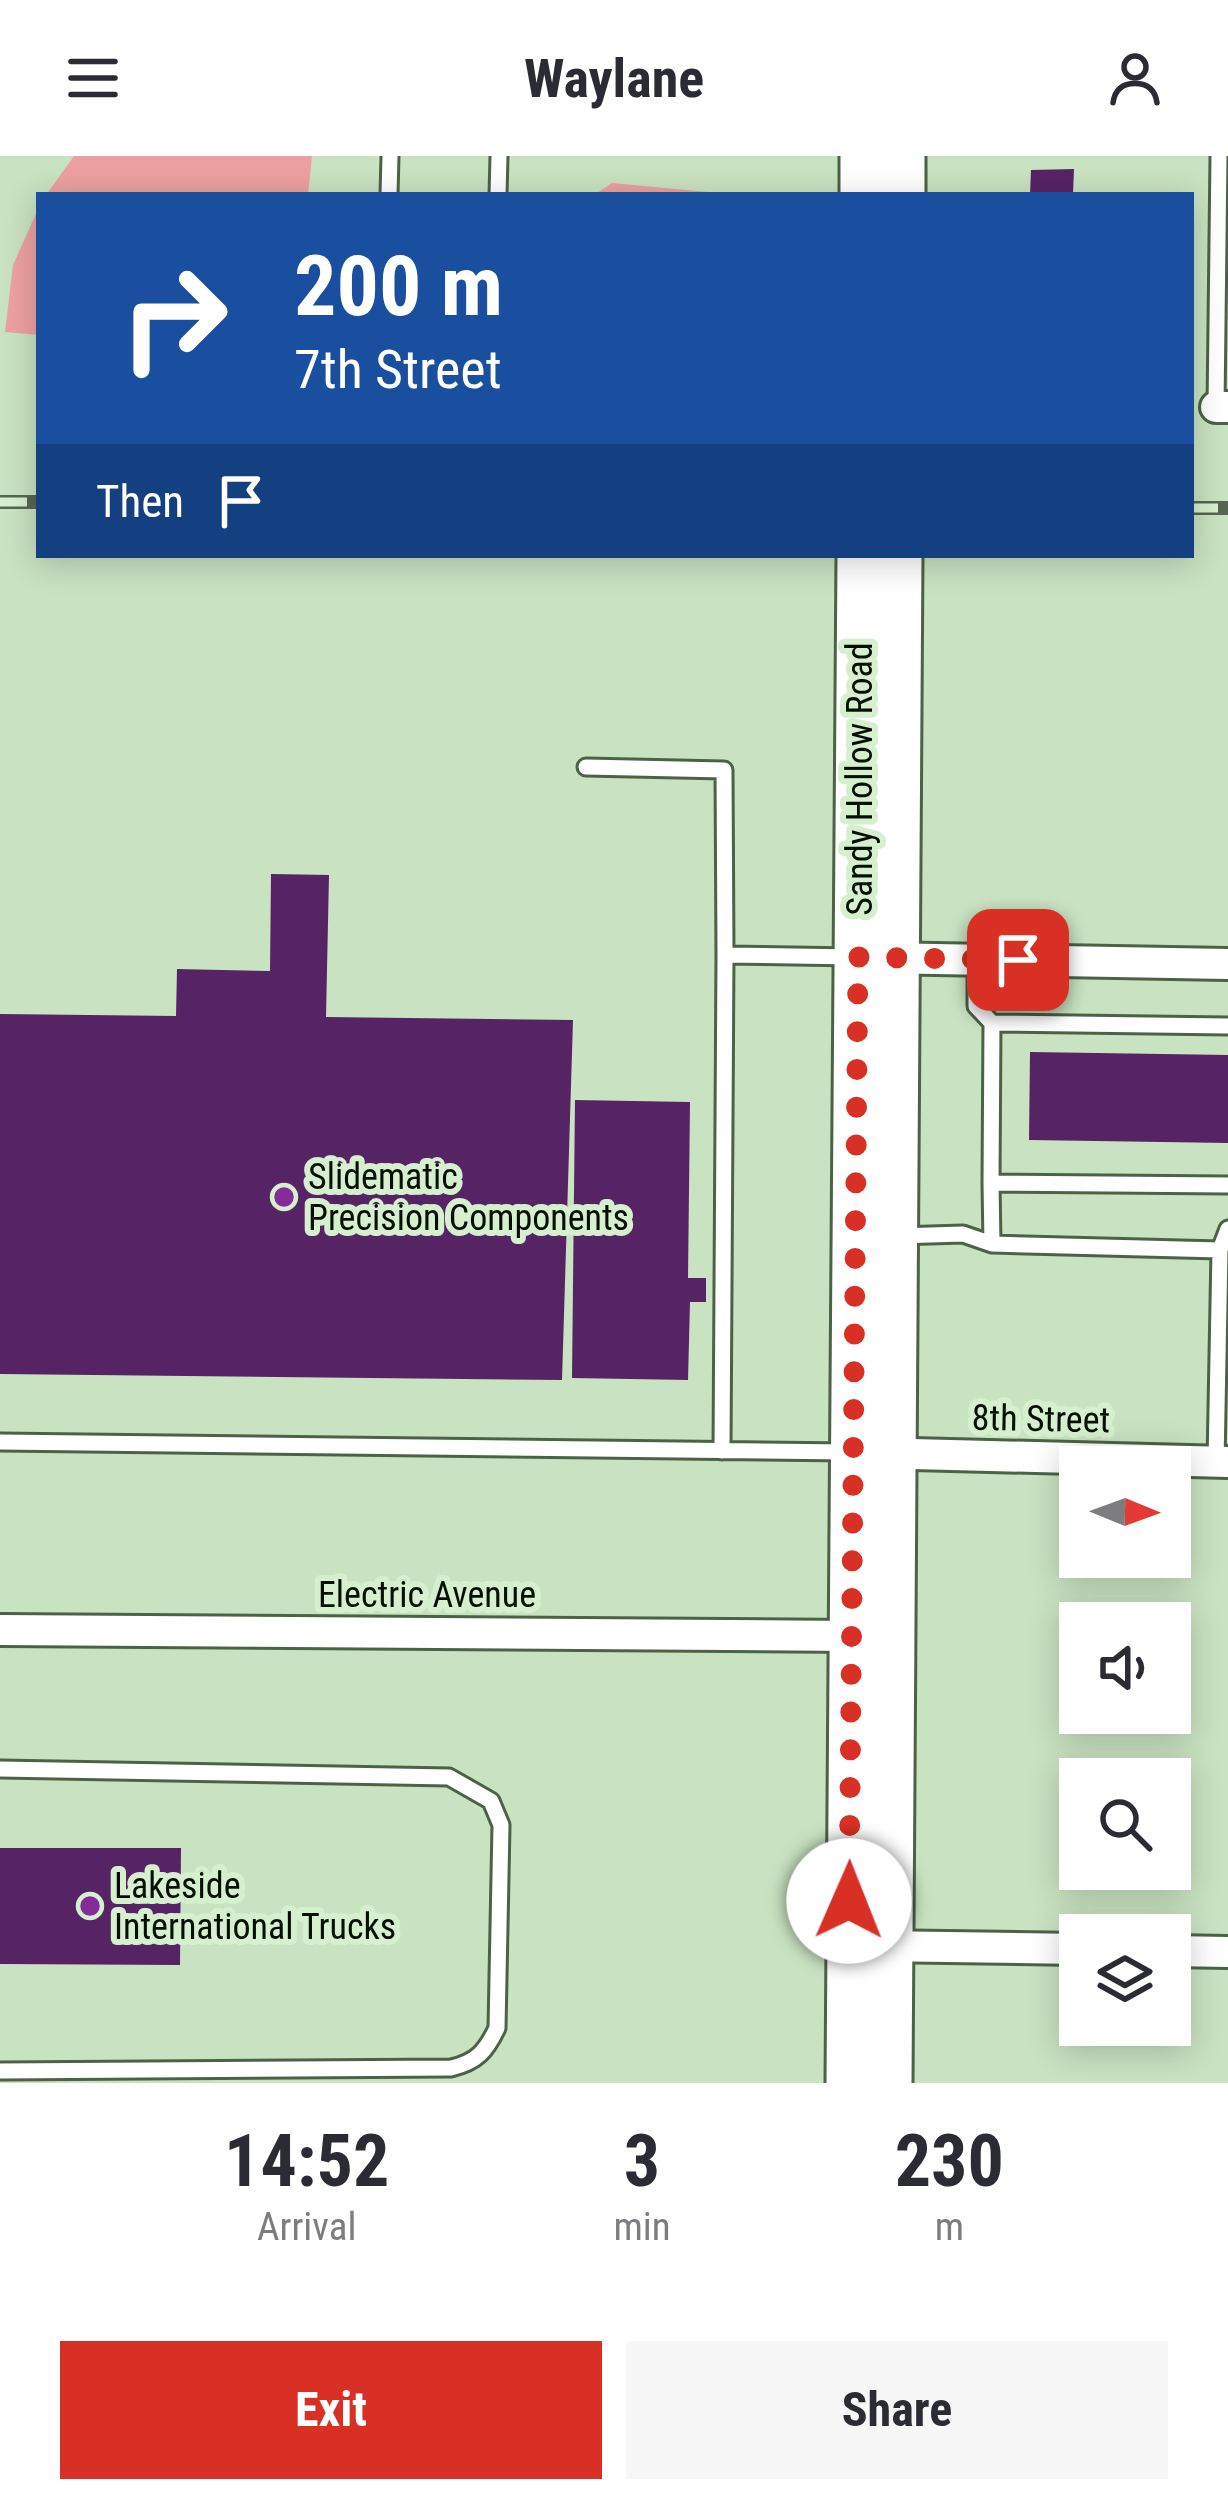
<!DOCTYPE html>
<html lang="en">
<head>
<meta charset="utf-8">
<style>
	body { margin:0; font-family:"Roboto Condensed",sans-serif; background:#f7f7f7; color:#2b2b33; height:100vh; display:flex; flex-direction:column; font-size:45px; white-space:nowrap }
	* { box-sizing:border-box; margin:0 }
	p { font-size:39px; color:#7c7c81 }
	.icon { flex:none; width:66px; height:66px; fill:none; stroke:currentColor; stroke-width:2; stroke-linecap:round; stroke-linejoin:round }
	.map { position:relative; height:1927px; overflow:hidden }
	.sheet { display:flex; flex-direction:column; background:#fff; flex:1 }
	.sheet>* { flex:none }
	.top-card { position:absolute; left:36px; top:36px; width:1158px; height:366px; border-radius:0px; box-shadow:0 6px 30px #0003; background:#1a4fa0; color:#fff; overflow:hidden }
	.needle { width:78px; rotate:91deg }
	.tools { position:absolute; left:1059px; top:1290px; display:grid; gap:24px }
	.tools a { display:grid; place-items:center; width:132px; height:132px; border-radius:0px; background:#fff; box-shadow:0 6px 30px #0003; font-size:60px }
	.pin { position:absolute; display:grid; place-items:center; width:102px; height:102px; color:#fff; margin:-51px; border-radius:24px; box-shadow:0 6px 18px #0006 }
	.me { position:absolute; width:132px; margin:-66px; rotate:1deg; stroke-linejoin:round; filter:drop-shadow(0 0 9px #0008) }
	.turn { display:flex; align-items:center; gap:42px; height:252px; padding:0 60px; font-size:54px }
	.turn .icon { width:156px; height:156px; stroke-width:2.5 }
	.turn b { display:block; font-size:84px; line-height:102px }
	.then { display:flex; align-items:center; height:114px; padding:0 60px; background:#0003; gap:24px; font-size:45px }
	.eta { display:flex; justify-content:space-evenly; align-items:center; height:204px; text-align:center }
	.eta b { font-size:72px; font-weight:700; line-height:84px }
	.primary-button { display:flex; gap:24px; margin-top:auto; padding:24px 60px }
	.primary-button a { flex:1; height:138px; border-radius:0px; background:#d93025; color:#fff; font-size:48px; font-weight:700; line-height:138px; text-align:center }
	.primary-button a+a { background:#f7f7f7; color:#2b2b33 }
	header { display:flex; justify-content:space-between; align-items:center; height:156px; padding:0 60px; background:#fff; font-size:54px; font-weight:700 }
	.map>svg:first-child { display:block }
	.green { fill:#eca0a1 }
	.building { fill:#562464 }
	.lines { fill:none; stroke-linecap:round; stroke-linejoin:round }
	.lane-casing { stroke:#4c6246; stroke-width:21 }
	.street-casing { stroke:#4c6246; stroke-width:36 }
	.secondary-casing { stroke:#4c6246; stroke-width:51 }
	.lane { stroke:#fff; stroke-width:15 }
	.street { stroke:#fff; stroke-width:30 }
	.secondary { stroke:#fff; stroke-width:45 }
	.rail-casing { stroke:#576652; stroke-width:14 }
	.rail { stroke:#d6efce; stroke-width:9; stroke-dasharray:27; stroke-linecap:butt }
	.route { stroke:#d93025; stroke-width:21; stroke-dasharray:0 37.8 }
	.poi-dot { fill:#832c99; stroke:#d6efce; stroke-width:4.5 }
	.labels { text-anchor:middle; stroke-width:12; stroke-linejoin:round; paint-order:stroke }
	.street-label { font-size:36px; fill:#070f05; stroke:#d6efce }
	.poi-label { font-size:36px; fill:#070f05; stroke:#d6efce; text-anchor:start }
</style>
</head>
<body>
<header><svg class="icon" aria-label="menu" viewBox="0 0 24 24"><path d="M4 6h16M4 12h16M4 18h16"/></svg>Waylane<svg class="icon" aria-label="person" viewBox="0 0 24 24"><circle cx="12" cy="8" r="4"/><path d="M4 21q1-7 8-7t8 7"/></svg></header>
<div class="map">
<svg width="1228" height="1927" viewBox="0 0 1228 1927">
	<rect width="100%" height="100%" fill="#c9e2c1"/>
	<path class="green" d="M74 0H312L308 39H46Z
		M612 27 740 39H594Z
		M39 51V179L5 176 13 109Z"/>
	<path class="building" d="M1074 13 1073 39H1030L1031 14Z
		M271 718 329 719 326 861 573 864 562 1224 0 1218V858L176 860 177 813 270 815Z
		M1030 896 1228 899V987L1029 984Z
		M575 944 690 946 688 1122H706V1146H690L688 1224 572 1222Z
		M0 1692H181L180 1809 0 1808Z"/>
	<g class="lines">
		<defs>
			<path id="lane" d="M389 39 390 0
				M498 39 499 0
				M1216 251 1219 0
				M586 611 724 614 725 799
				M976 803V850L992 867
				M1228 870 992 867 991 1027 1228 1029
				M991 1027 992 1088
				M897 1080 963 1078 992 1088 1220 1094
				M0 1286 849 1296
				M722 1295 725 799 855 801
				M1216 1306 1220 1094 1228 1073
				M0 1613 449 1621 491 1645 501 1669 497 1872C486 1895 477 1906 451 1912L0 1915"/>
			<path id="street" d="M1216 251H1228
				M880 802 1228 808
				M874 1297 1228 1306
				M0 1474 853 1480
				M876 1790 1080 1793
				M1170 1795 1228 1796"/>
			<path id="secondary" d="M863 39V0
				M902 39V0
				M849 1927 860 399
				M889 1927 899 399"/>
		</defs>
		<use href="#lane" class="lane-casing"/>
		<use href="#street" class="street-casing"/>
		<use href="#secondary" class="secondary-casing"/>
		<use href="#lane" class="lane"/>
		<use href="#street" class="street"/>
		<use href="#secondary" class="secondary"/>
		<defs>
			<path id="rail" d="M0 346H39
				M1191 352H1228"/>
		</defs>
		<use href="#rail" class="rail-casing"/>
		<use href="#rail" class="rail"/>
	</g>
	<g class="lines">
		<path class="route" d="M849 1745 858 801 1018 804"/>
	</g>
	<g class="poi-dot">
		<circle cx="284" cy="1041" r="12"/>
		<circle cx="90" cy="1750" r="12"/>
	</g>
	<g class="labels">
		<g class="street-label">
			<text transform="translate(859 623) rotate(-90)" y="13">Sandy Hollow Road</text>
			<text transform="translate(1041 1262) rotate(1)" y="13">8th Street</text>
			<text x="427" y="1451">Electric Avenue</text>
		</g>
		<g class="poi-label">
			<text x="308" y="1033">Slidematic<tspan x="308" dy="41">Precision Components</tspan></text>
			<text x="114" y="1742">Lakeside<tspan x="114" dy="41">International Trucks</tspan></text>
		</g>
	</g>
</svg>
<div class="tools">
<a><svg class="needle" viewBox="-14 -14 28 28"><path d="M0-13l5 13h-10z" fill="#e53935"/><path d="M0 13l5-13h-10z" fill="#7c7c81"/></svg></a>
<a><svg class="icon" aria-label="sound" viewBox="0 0 24 24"><path d="M4 9h4l5-4v14l-5-4H4zM17 9q2 3 0 6"/></svg></a>
<a><svg class="icon" aria-label="search" viewBox="0 0 24 24"><circle cx="10" cy="10" r="6"/><path d="M15 15l6 6"/></svg></a>
<a><svg class="icon" aria-label="layers" viewBox="0 0 24 24"><path d="M12 4l9 5-9 5-9-5zM3 14l9 5 9-5"/></svg></a>
</div>
<div class="pin" style="left:1018px;top:804px;background:#d93025"><svg class="icon" aria-label="arrive" viewBox="0 0 24 24"><path d="M6 21V4h12l-3 4 3 4H6"/></svg></div>
<svg class="me" style="left:849px;top:1745px" viewBox="-20 -20 40 40"><circle r="19" fill="#fff"/><path d="M0-13L10 11 0 6-10 11z" fill="#d93025"/></svg>
<div class="top-card">
<div class="turn"><svg class="icon" aria-label="right" viewBox="0 0 24 24"><path d="M7 20v-9h11M14 6l5 5-5 5"/></svg><div><b>200 m</b>7th Street</div></div>
<div class="then">Then<svg class="icon" aria-label="arrive" viewBox="0 0 24 24"><path d="M6 21V4h12l-3 4 3 4H6"/></svg></div>
</div>
</div>
<section class="sheet">
<div class="eta">
<div><b>14:52</b><p>Arrival</p></div>
<div><b>3</b><p>min</p></div>
<div><b>230</b><p>m</p></div>
</div>
<div class="primary-button"><a>Exit</a><a>Share</a></div>
</section>
</body>
</html>
